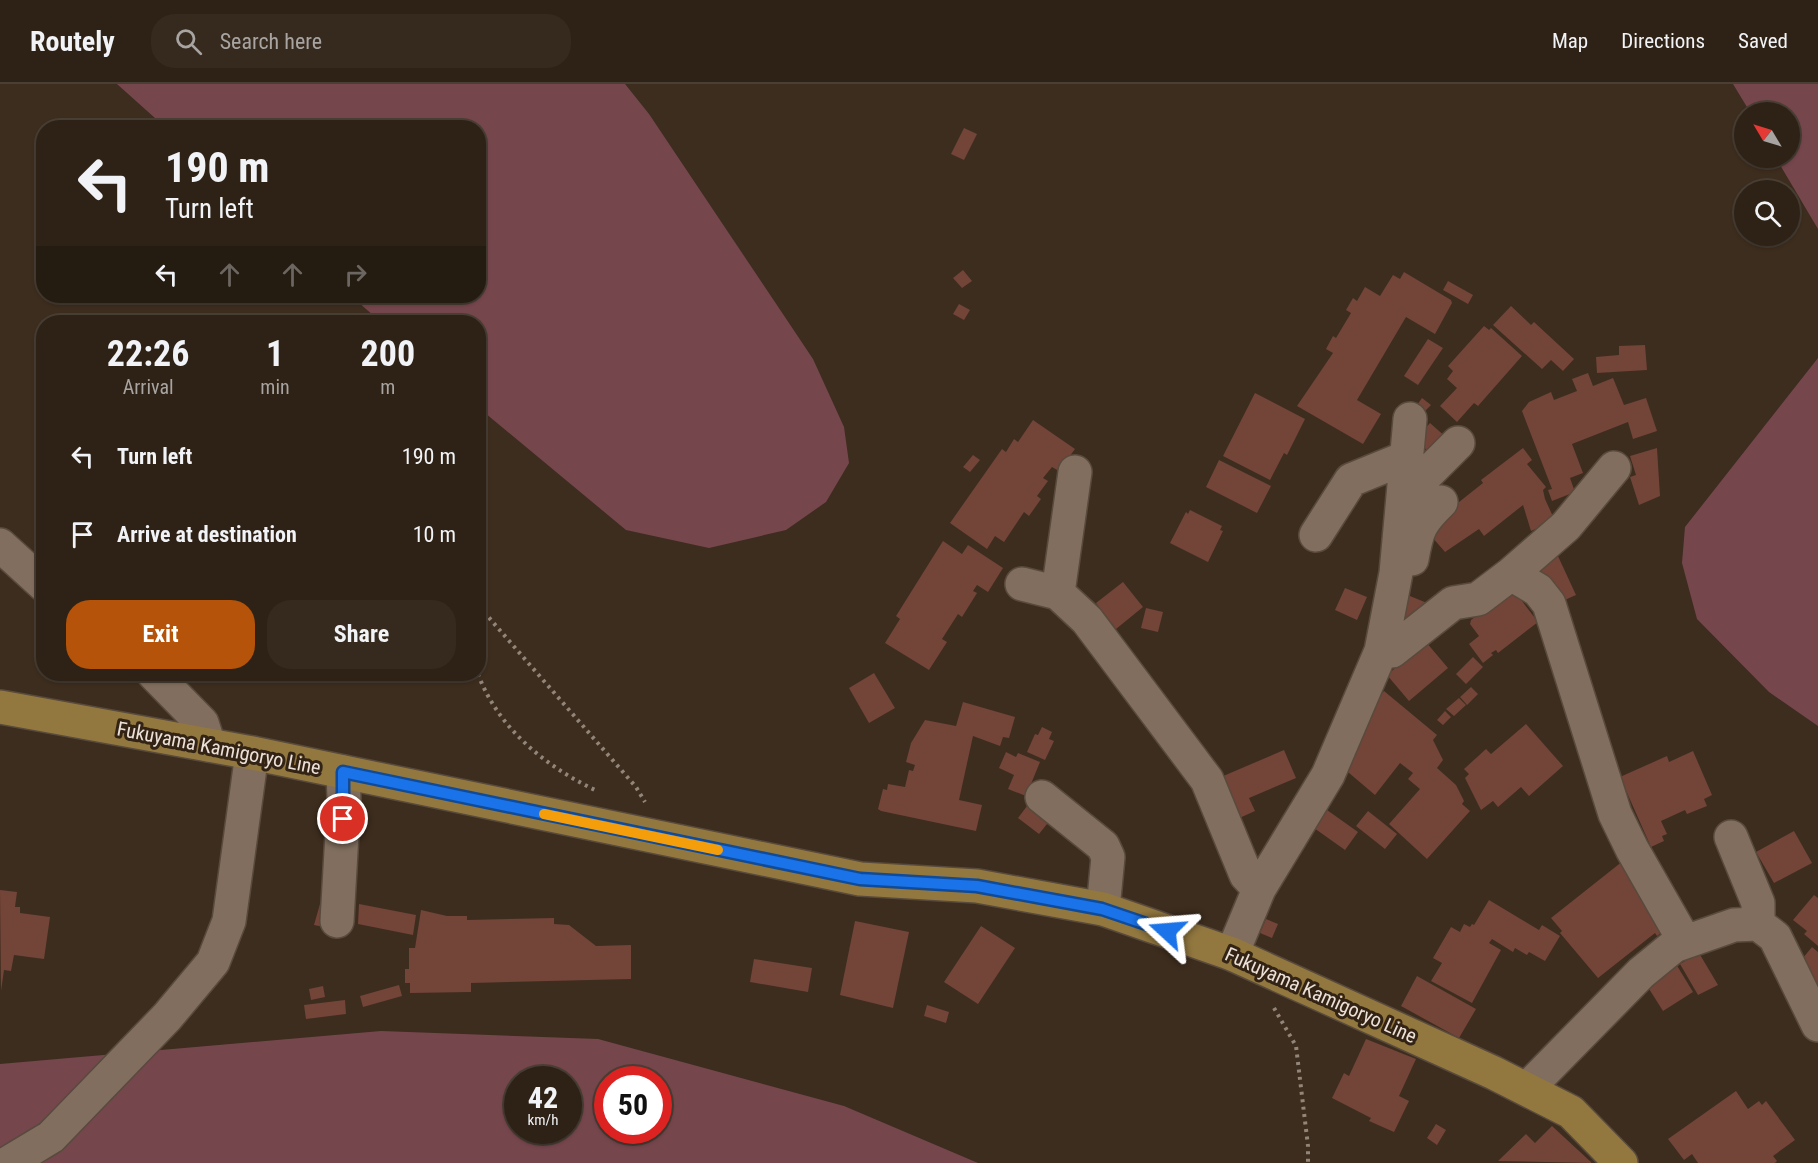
<!DOCTYPE html>
<html lang="en">
<head>
<meta charset="utf-8">
<style>
	body { margin:0; font-family:"Roboto Condensed",sans-serif; background:#362a1f; color:#f1f3f6; height:100vh; display:flex; flex-direction:column; font-size:22px; white-space:nowrap }
	* { box-sizing:border-box; margin:0 }
	p { font-size:20px; color:#a7a4a1 }
	.icon { flex:none; width:33px; height:33px; fill:none; stroke:currentColor; stroke-width:2; stroke-linecap:round; stroke-linejoin:round }
	.map { position:relative; flex:1; overflow:hidden }
	.drawer { position:absolute; left:36px; top:231px; width:450px; height:366px; display:flex; flex-direction:column; background:#2e2216; border-radius:24px; box-shadow:0 2px 4px #0004,0 0 0 2px #493f35 }
	.drawer>* { flex:none }
	.hud { position:absolute; left:36px; top:36px; width:450px; height:183px; border-radius:24px; box-shadow:0 2px 4px #0004,0 0 0 2px #493f35; background:#2e2216; color:#f1f3f6; overflow:hidden }
	.needle { width:39px; rotate:308deg }
	.controls { position:absolute; left:1734px; top:18px; display:grid; gap:12px }
	.controls a { display:grid; place-items:center; width:66px; height:66px; border-radius:50%; background:#2e2216; box-shadow:0 2px 4px #0004,0 0 0 2px #493f35; font-size:30px }
	.speed { position:absolute; left:504px; top:982px; display:flex; gap:12px; font-size:30px; font-weight:700; text-align:center }
	.speed>* { display:grid; place-content:center; width:78px; height:78px; border-radius:50%; background:#2e2216; box-shadow:0 2px 4px #0004,0 0 0 2px #493f35; line-height:1 }
	.speed small { font-size:15px; font-weight:400 }
	.speed .limit { border:9px solid #d22; background:#fff; color:#111 }
	.pin { position:absolute; display:grid; place-items:center; width:51px; height:51px; color:#fff; margin:-26px; border:3px solid #fff; border-radius:50%; box-shadow:0 2px 6px #0007 }
	.me { position:absolute; width:66px; margin:-33px; rotate:289deg; stroke-linejoin:round; filter:drop-shadow(0 0 4px #0008) }
	.turn { display:flex; align-items:center; gap:21px; height:126px; padding:0 30px; font-size:27px }
	.turn .icon { width:78px; height:78px; stroke-width:2.5 }
	.turn b { display:block; font-size:42px; line-height:51px }
	.lanes { display:flex; align-items:center; height:57px; padding:0 30px; background:#0003; justify-content:center; gap:30px; direction:ltr }
	.lanes .off { opacity:.35 }
	.eta { display:flex; justify-content:space-evenly; align-items:center; height:102px; text-align:center }
	.eta b { font-size:36px; font-weight:700; line-height:42px }
	.cta { display:flex; gap:12px; margin-top:auto; padding:12px 30px }
	.cta a { flex:1; height:69px; border-radius:24px; background:#b45309; color:#fff; font-size:24px; font-weight:700; line-height:69px; text-align:center }
	.cta a+a { background:#362a1f; color:#f1f3f6 }
	ul { padding:0; list-style:none }
	li { display:flex; align-items:center; gap:18px; height:78px; padding:0 30px }
	li div { flex:1 }
	li b { display:block; font-size:22px }
	li em { font-style:normal }
	header { display:flex; align-items:center; gap:36px; box-sizing:border-box; height:84px; padding:0 30px; background:#2e2216; border-bottom:2px solid #493f35 }
	header strong { font-size:28px }
	nav { display:flex; gap:33px; margin-inline-start:auto; font-size:21px }
	.search { width:420px; height:54px; background:#362a1f; display:flex; align-items:center; gap:15px; box-sizing:border-box; padding:0 21px; border-radius:24px; color:#a7a4a1; font-size:22px }
	.map>svg:first-child { display:block }
	.forest { fill:#76464d; fill-rule:evenodd }
	.building { fill:#734438 }
	.lines { fill:none; stroke-linecap:round; stroke-linejoin:round }
	.minor-casing { stroke:#584a3d; stroke-width:36 }
	.major-casing { stroke:#584a3d; stroke-width:36 }
	.path { stroke:#928579; stroke-width:4; stroke-dasharray:3 4.5; stroke-linecap:butt }
	.minor { stroke:#816e5e; stroke-width:33 }
	.major { stroke:#92783f; stroke-width:33 }
	.route-casing { stroke:#114b97; stroke-width:15 }
	.route { stroke:#1a73e8; stroke-width:10 }
	.slow { stroke:#f59e0b; stroke-width:10 }
	.labels { text-anchor:middle; stroke-width:6; stroke-linejoin:round; paint-order:stroke }
	.street-label { font-size:20px; fill:#ece1d8; stroke:#332315 }
</style>
</head>
<body>
<header>
<strong>Routely</strong>
<div class="search"><svg class="icon" aria-label="search" viewBox="0 0 24 24"><circle cx="10" cy="10" r="6"/><path d="M15 15l6 6"/></svg>Search here</div>
<nav><a>Map</a><a>Directions</a><a>Saved</a></nav>
</header>
<div class="map">
<svg width="1818" height="1079" viewBox="0 0 1818 1079">
	<rect width="100%" height="100%" fill="#3d2d1e"/>
	<path class="forest" d="M117 0H625L649 30 813 275 844 343 849 379 826 418 786 446 709 464 626 446 479 324 478 238H381L351 212H478V44L165 43Z
		M1733 0H1818V145L1776 74H1790V28H1750Z
		M1818 274V642L1769 608 1697 535 1682 479 1685 443Z
		M381 947 598 955 844 1022 978 1079H0V980ZM518 996H568V1047H518ZM608 996H658V1047H608Z"/>
	<path class="building" d="M964 44 977 50 964 76 951 70Z
		M963 186 972 197 962 204 953 194Z
		M1404 188 1451 216 1452 219 1435 250 1406 233 1357 316 1381 330 1363 360 1297 322 1333 269 1326 265 1333 252 1336 254 1351 229 1346 226 1353 214 1357 217 1365 203 1380 212 1393 191 1400 195Z
		M1448 197 1473 211 1468 220 1443 206Z
		M959 220 970 226 964 236 953 230Z
		M1511 222 1531 241 1534 238 1574 275 1563 287 1551 276 1542 285 1493 241Z
		M1484 242 1489 246 1491 244 1522 272 1478 322 1474 319 1457 338 1440 322 1457 304 1447 295 1453 287 1448 282Z
		M1428 255 1443 264 1418 301 1404 292Z
		M1645 261 1647 286 1597 289 1596 273 1619 271V262Z
		M1588 289 1593 302 1613 294 1624 321 1646 314 1657 347 1633 355 1628 338 1572 360 1583 389 1570 394 1575 408 1552 417 1548 406 1552 405 1522 327 1529 318 1551 308 1554 316 1577 307 1572 295Z
		M1255 309 1305 335 1287 371 1284 369 1270 396 1223 372Z
		M1422 314 1431 321 1425 327 1417 321Z
		M1033 336 1075 365 1059 387 1052 383 1043 394 1048 397 1037 412 1041 415 1029 432 1024 428 1004 458 995 452 987 465 950 439 1002 365 1006 368 1014 355 1018 358Z
		M1430 339 1448 355 1434 372 1415 356Z
		M1523 364 1532 376 1527 380 1546 403 1543 406 1545 415 1555 437 1531 447 1523 421 1484 452 1479 445 1445 468 1425 445 1483 399 1481 396Z
		M1657 364 1660 412 1639 421 1630 393 1636 391 1630 372Z
		M973 371 980 376 970 388 963 383Z
		M1219 376 1271 402 1257 429 1206 403Z
		M1190 426 1222 442 1220 446 1223 447 1208 478 1170 459 1186 428 1188 430Z
		M943 457 962 470 968 461 1003 484 988 508 977 501 973 507 977 509 962 533 958 530 942 555 947 558 929 586 885 559 900 535 896 532Z
		M1557 470 1576 511 1558 519 1549 507 1536 479Z
		M1123 498 1143 523 1116 545 1096 519Z
		M1345 504 1367 513 1357 536 1335 526Z
		M1512 504 1538 538 1498 569 1496 566 1491 569 1493 571 1483 579 1469 560 1479 552 1470 540 1471 536Z
		M1405 510 1432 521 1401 547Z
		M1146 524 1163 528 1158 548 1141 544Z
		M1426 558 1448 584 1409 617 1387 591Z
		M1473 573 1483 583 1466 600 1456 590Z
		M874 589 895 624 869 639 849 604Z
		M1471 603 1478 610 1467 621 1460 613Z
		M1384 607 1437 651 1433 656 1443 676 1437 684 1456 701 1464 717 1462 720 1470 727 1427 775 1389 740 1420 705 1408 695 1413 689 1400 679 1375 711 1342 683 1365 631Z
		M1459 614 1466 621 1454 632 1446 625Z
		M963 618 1015 633 1009 654 1003 653 1000 662 973 652 959 716 982 721 976 747 881 727 878 725 883 705 887 706 888 700 905 703 909 686 913 687 915 681 906 678 911 659 925 636 956 642Z
		M1445 627 1451 633 1443 641 1437 636Z
		M1526 640 1563 682 1529 712 1521 703 1498 723 1493 717 1481 726 1465 694 1469 690 1464 685 1486 665 1491 670Z
		M1042 643 1052 648 1049 655 1054 657 1045 676 1027 668 1035 650 1038 651Z
		M1284 666 1296 694 1249 714 1255 727 1235 736 1221 693Z
		M1693 667 1712 711 1704 715 1707 722 1687 730 1685 726 1661 737 1667 750 1662 752 1664 757 1651 763 1620 693 1667 672 1669 678Z
		M1006 668 1016 673 1018 669 1040 678 1026 712 1008 705 1014 691 999 684Z
		M1030 718 1051 735 1039 750 1018 734Z
		M1327 726 1358 748 1345 766 1314 744Z
		M1368 727 1397 750 1385 765 1356 742Z
		M1794 747 1812 779 1774 799 1756 768Z
		M1628 773 1669 842 1657 852 1655 849 1598 894 1560 849 1562 847 1551 834Z
		M0 806 17 808 15 823H20V829L50 833 44 875 14 871 11 887 4 886 1 907Z
		M1814 811 1818 814V862L1804 850 1807 847 1793 836Z
		M1489 816 1539 846 1542 841 1560 852 1545 877 1529 868 1527 871 1515 864 1513 868 1492 855 1489 859 1501 866 1472 919 1431 897 1442 879 1433 874 1451 843 1460 848 1464 840 1470 843 1472 840 1474 841Z
		M320 820 325 821 324 843 314 841Z
		M359 820 416 831 413 851 358 840Z
		M421 826 447 832H467V836L554 834V840L569 841 596 862 631 861V895L471 899V908L410 909V899H405V885H409V864H415Z
		M1266 835 1278 840 1272 854 1260 849Z
		M855 837 909 848 893 924 840 911Z
		M981 842 1015 864 978 920 944 898Z
		M1812 863 1818 868V915L1798 880Z
		M1699 869 1718 901 1698 911 1680 880Z
		M754 875 812 884 808 908 750 898Z
		M1676 880 1693 908 1663 927 1644 897Z
		M1417 892 1476 925 1459 954 1401 922Z
		M399 901 402 912 363 923 360 912Z
		M323 902 325 913 311 916 309 905Z
		M345 916 346 930 306 935 304 921Z
		M927 921 949 928 946 939 924 932Z
		M1366 955 1416 975 1399 1012 1409 1017 1394 1048 1369 1037 1371 1034 1332 1014 1344 989 1349 992Z
		M1736 1007 1748 1025 1759 1017 1762 1021 1766 1017 1795 1056 1773 1072 1777 1077 1775 1079H1698L1692 1070 1684 1076 1668 1055Z
		M1436 1040 1446 1046 1437 1061 1427 1054Z
		M1552 1042 1592 1079 1498 1077 1526 1050 1535 1059Z"/>
	<g class="lines">
		<defs>
			<path id="minor" d="M1404 413 1458 359
				M1316 451 1351 396 1405 374
				M0 461 44 501
				M1412 475C1417 447 1419 439 1441 418
				M1511 490 1538 506 1549 520 1615 730 1632 765 1685 858
				M1022 500 1058 509 1087 536 1207 696 1246 791 1259 805
				M1058 509 1075 388
				M1381 567H1392L1453 519 1478 515 1511 490 1566 442 1614 384
				M154 590 202 639 209 661
				M1042 713 1103 762 1108 773 1103 825
				M1731 753 1758 819V840
				M337 837 344 715 343 688
				M1232 870 1259 805 1328 691 1381 567 1396 489 1410 335
				M1527 1005 1641 889 1674 862 1734 841 1758 840 1775 853 1818 941
				M8 1079 51 1053 167 933 213 878 229 837 252 669"/>
			<path id="major" d="M0 623 252 669 860 795 977 802 1103 825 1232 870 1494 989 1571 1028 1621 1079"/>
		</defs>
		<use href="#minor" class="minor-casing"/>
		<use href="#major" class="major-casing"/>
		<path class="path" d="M484 528 636 703 645 718
			M478 590C498 644 545 682 595 706
			M1274 924 1296 962 1308 1062V1079"/>
		<use href="#minor" class="minor"/>
		<use href="#major" class="major"/>
	</g>
	<g class="lines">
		<defs>
			<path id="route" d="M343 735V688L860 795 977 802 1102 825 1167 847"/>
		</defs>
		<use href="#route" class="route-casing"/>
		<use href="#route" class="route"/>
		<path class="slow" d="M544 730 718 766"/>
	</g>
	<g class="labels">
		<g class="street-label">
			<text transform="translate(219 664) rotate(11)" y="7">Fukuyama Kamigoryo Line</text>
			<text transform="translate(1321 911) rotate(24)" y="7">Fukuyama Kamigoryo Line</text>
		</g>
	</g>
</svg>
<div class="controls">
<a><svg class="needle" viewBox="-14 -14 28 28"><path d="M0-13l5 13h-10z" fill="#e53935"/><path d="M0 13l5-13h-10z" fill="#a7a4a1"/></svg></a>
<a><svg class="icon" aria-label="search" viewBox="0 0 24 24"><circle cx="10" cy="10" r="6"/><path d="M15 15l6 6"/></svg></a>
</div>
<div class="speed"><div>42<small>km/h</small></div><div class="limit">50</div></div>
<div class="pin" style="left:343px;top:735px;background:#d93025"><svg class="icon" aria-label="arrive" viewBox="0 0 24 24"><path d="M6 21V4h12l-3 4 3 4H6"/></svg></div>
<svg class="me" style="left:1167px;top:847px" viewBox="-20 -20 40 40"><path d="M0-17L14 15 0 8-14 15z" fill="#1a73e8" stroke="#fff" stroke-width="4"/></svg>
<div class="hud">
<div class="turn"><svg class="icon" aria-label="left" viewBox="0 0 24 24"><path d="M17 20v-9H6M10 6l-5 5 5 5"/></svg><div><b>190 m</b>Turn left</div></div>
<div class="lanes"><svg class="icon" aria-label="left" viewBox="0 0 24 24"><path d="M17 20v-9H6M10 6l-5 5 5 5"/></svg><svg class="icon off" aria-label="ahead" viewBox="0 0 24 24"><path d="M12 20V5M6 11l6-6 6 6"/></svg><svg class="icon off" aria-label="ahead" viewBox="0 0 24 24"><path d="M12 20V5M6 11l6-6 6 6"/></svg><svg class="icon off" aria-label="right" viewBox="0 0 24 24"><path d="M7 20v-9h11M14 6l5 5-5 5"/></svg></div>
</div>
<section class="drawer">
<div class="eta">
<div><b>22:26</b><p>Arrival</p></div>
<div><b>1</b><p>min</p></div>
<div><b>200</b><p>m</p></div>
</div>
<ul>
<li><svg class="icon" aria-label="left" viewBox="0 0 24 24"><path d="M17 20v-9H6M10 6l-5 5 5 5"/></svg><div><b>Turn left</b></div><em>190 m</em></li>
<li><svg class="icon" aria-label="arrive" viewBox="0 0 24 24"><path d="M6 21V4h12l-3 4 3 4H6"/></svg><div><b>Arrive at destination</b></div><em>10 m</em></li>
</ul>
<div class="cta"><a>Exit</a><a>Share</a></div>
</section>
</div>
</body>
</html>
